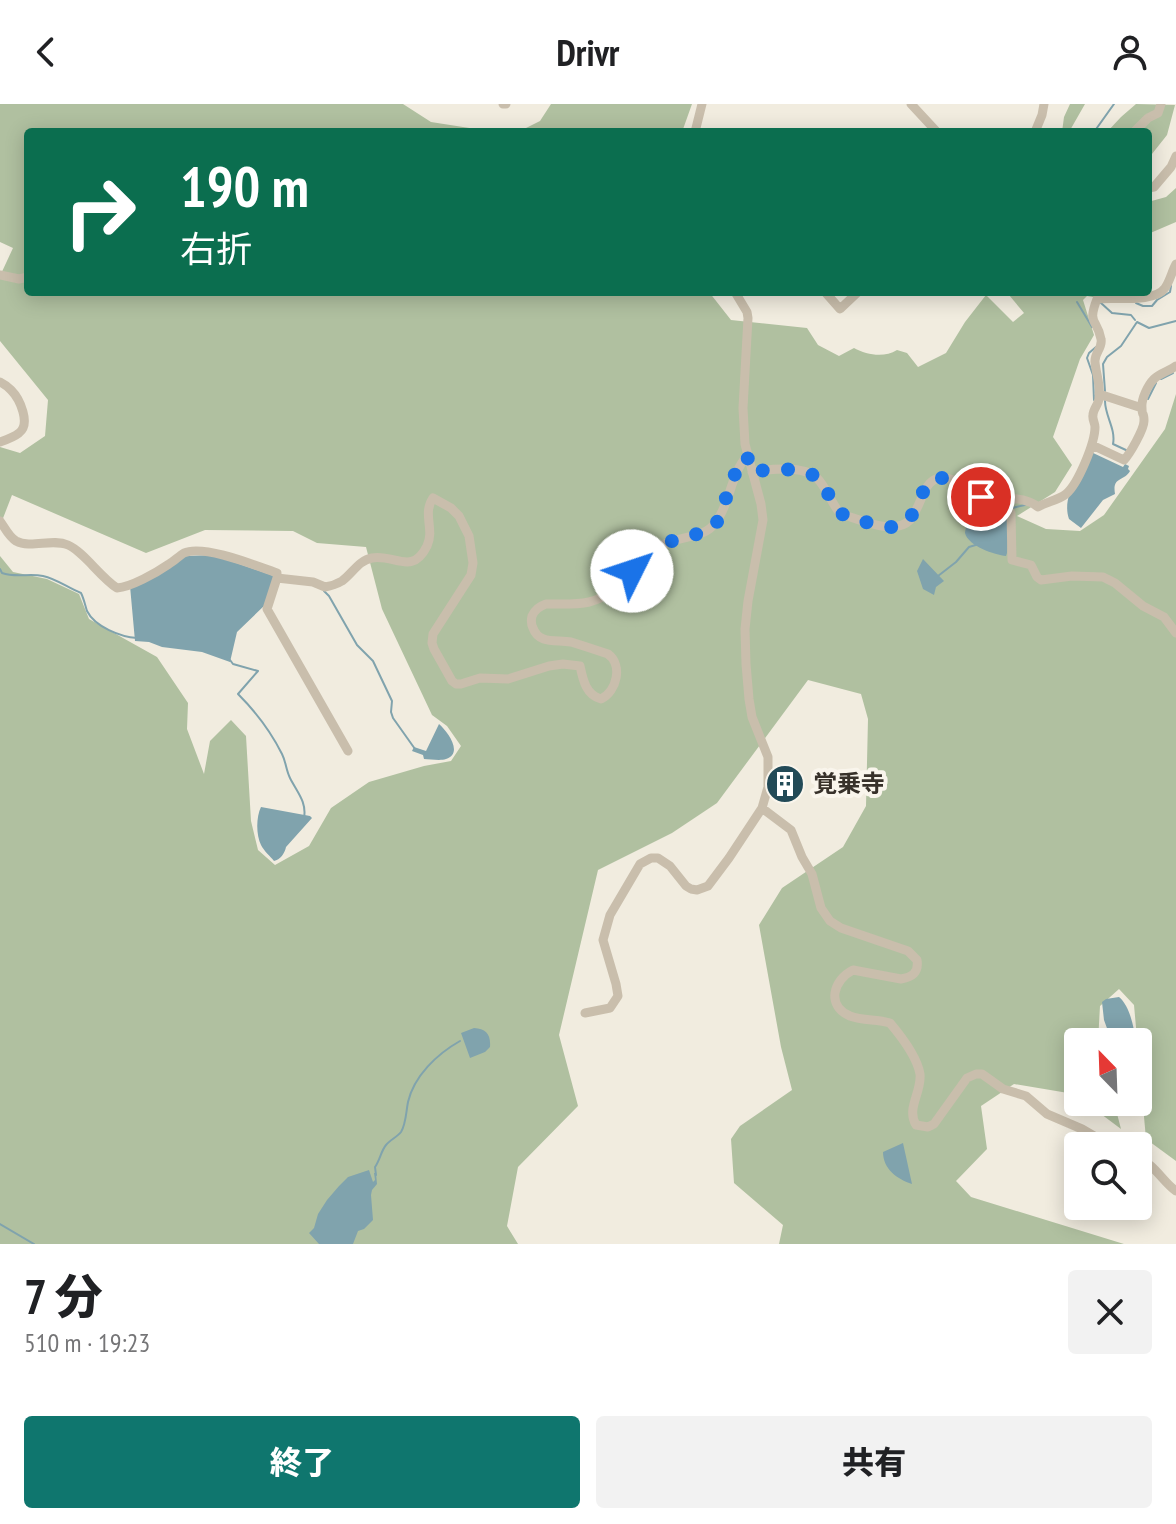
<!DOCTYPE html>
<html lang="ja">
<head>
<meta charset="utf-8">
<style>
	body { margin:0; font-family:"PT Sans Narrow","Noto Sans JP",sans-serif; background:#f2f2f2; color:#202124; height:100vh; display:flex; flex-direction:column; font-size:30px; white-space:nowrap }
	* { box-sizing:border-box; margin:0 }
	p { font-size:26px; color:#757577 }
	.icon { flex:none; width:44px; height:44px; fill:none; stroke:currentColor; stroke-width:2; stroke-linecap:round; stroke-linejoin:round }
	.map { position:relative; height:1140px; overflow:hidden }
	.drawer { display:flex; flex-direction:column; background:#fff; flex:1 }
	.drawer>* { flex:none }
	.top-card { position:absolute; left:24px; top:24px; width:1128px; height:168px; border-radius:8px; box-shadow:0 4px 20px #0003; background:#0b6e4f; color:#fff; overflow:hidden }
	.needle { width:52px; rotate:337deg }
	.buttons { position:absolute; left:1064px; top:924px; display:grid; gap:16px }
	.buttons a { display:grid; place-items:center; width:88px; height:88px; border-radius:8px; background:#fff; box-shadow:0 4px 20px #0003; font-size:40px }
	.pin { position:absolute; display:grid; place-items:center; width:68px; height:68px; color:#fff; margin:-34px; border:4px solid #fff; border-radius:50%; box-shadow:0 2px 8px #0007 }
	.me { position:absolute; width:88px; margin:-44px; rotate:49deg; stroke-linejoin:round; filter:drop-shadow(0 0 6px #0008) }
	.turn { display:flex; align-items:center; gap:28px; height:168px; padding:0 24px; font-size:36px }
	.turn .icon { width:104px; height:104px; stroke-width:2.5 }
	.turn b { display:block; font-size:56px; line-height:68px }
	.round { display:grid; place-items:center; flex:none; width:84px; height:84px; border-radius:8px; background:#f2f2f2 }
	.head { display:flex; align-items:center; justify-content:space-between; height:136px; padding:0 24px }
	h1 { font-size:48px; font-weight:800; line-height:60px }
	.primary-button { display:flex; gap:16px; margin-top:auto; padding:16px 24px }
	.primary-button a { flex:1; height:92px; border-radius:8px; background:#0f766e; color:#fff; font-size:32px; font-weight:800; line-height:92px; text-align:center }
	.primary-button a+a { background:#f2f2f2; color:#202124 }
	header { display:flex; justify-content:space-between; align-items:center; height:104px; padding:0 24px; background:#fff; font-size:36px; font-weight:800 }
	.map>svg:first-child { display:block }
	.green { fill:#b0c0a0 }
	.water { fill:#80a3ad }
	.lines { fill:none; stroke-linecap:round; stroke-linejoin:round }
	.stream { stroke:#80a3ad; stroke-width:2 }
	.minor { stroke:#c9beac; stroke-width:9 }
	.route { stroke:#1a73e8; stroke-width:14; stroke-dasharray:0 25.2 }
	.labels { text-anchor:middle; stroke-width:8; stroke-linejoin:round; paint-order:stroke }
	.poi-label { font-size:24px; font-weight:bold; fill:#37312a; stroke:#f9f5ec; text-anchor:start }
</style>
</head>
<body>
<header><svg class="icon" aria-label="back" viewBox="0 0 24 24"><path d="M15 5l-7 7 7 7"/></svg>Drivr<svg class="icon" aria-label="person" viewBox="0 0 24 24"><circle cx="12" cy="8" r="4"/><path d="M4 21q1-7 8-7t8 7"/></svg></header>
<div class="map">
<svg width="1176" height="1140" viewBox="0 0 1176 1140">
	<rect width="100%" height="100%" fill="#f1ecdf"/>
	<path class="green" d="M0 0H403L431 18 495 28H28V188H709L731 216 807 224 818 241 839 252 854 244C867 251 884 254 897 246L907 249 918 263 946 249 965 218 986 191 1013 218 1024 209 1009 191 1012 188H1113L1111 192 1098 194 1087 192 1083 196 1094 231 1080 255 1053 333 1072 361 1055 388 1017 412 1046 425 1080 427 1104 411 1165 325 1176 290V1057L1146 1035 1134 901 1119 885 1100 902 1098 938H1078V993L1074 990 1014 980 981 1002 987 1045 956 1077 971 1093 1124 1140H779L783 1121 734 1079 731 1035 740 1022 792 986 781 943 759 821 782 784 843 743 866 702 868 615 861 590 808 576 717 699 672 729 598 766 559 931 578 1002 518 1063 507 1122 518 1140H0V452L13 468 47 475 79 490 89 515 157 553 188 599 187 625 204 670 210 637 231 616 246 632 251 717 258 746 275 761 309 742 331 704 369 678 424 662 451 657 461 642 447 622 432 611 382 505 366 443 317 439 293 427 205 426 146 449 12 391 0 422V343L20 349 45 332 48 296 0 237V172L13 144 0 138Z
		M551 0H692L682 28H518L540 17Z
		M1070 0H1085L1069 28H1062L1064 13Z
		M1136 0 1175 1 1167 31 1148 55V28H1107L1121 13Z
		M1176 84V118L1148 130V98L1166 93Z
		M1085 998H1114L1121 1025Z"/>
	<path class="water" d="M1091 348 1123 363 1125 360 1129 362 1128 365 1130 367C1124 378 1112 372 1115 390L1103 396 1081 424 1069 415C1061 392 1081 368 1091 348Z
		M979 406H1006L1009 409 1007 449 1006 452C995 451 968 442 965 429 965 427 968 416 968 415Z
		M213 451 274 472 266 500 237 528 230 558 202 548 162 543 149 538 135 537 130 482 184 452Z
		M923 455 944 477 936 483 934 491 923 485 917 467Z
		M439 620C447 627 464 649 446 655 440 657 430 655 424 655L423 651 412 647 414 643 426 647Z
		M261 703 310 712 312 714 286 743C285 749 280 756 274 757 270 752 264 747 261 741 256 731 256 713 261 703Z
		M1119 893C1130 902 1134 924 1136 938H1112L1104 916 1102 898 1106 895Z
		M474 924C486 925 491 930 490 943L485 948 470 954 461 929Z
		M903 1039 912 1080C897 1075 883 1065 883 1048Z
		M369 1066 373 1078 375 1076 374 1069H376L377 1080 372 1086 371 1091 373 1116 364 1125 358 1127 353 1140H319L309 1129 314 1124 318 1110 327 1096 339 1082 348 1073Z"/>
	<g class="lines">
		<path class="stream" d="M1094 28 1114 0
			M1077 198 1092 223
			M1101 199 1112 209 1131 211 1135 216
			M1136 199 1143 202H1152L1157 196 1170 188 1171 182
			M1161 275 1173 269
			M1105 287 1103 260 1107 253 1121 242 1137 218 1149 224 1176 217
			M1148 295 1156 279
			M1094 296 1093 271 1087 254 1089 249 1096 243
			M1105 297C1105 312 1116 325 1113 340L1128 347
			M1012 404 1025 401
			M0 465 2 469C16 474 29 469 43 472 57 475 68 484 81 489 84 495 85 501 87 507 95 523 121 533 137 534
			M938 472 956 458 969 443 979 440
			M324 487 329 492 357 541 373 557 392 597 391 608 393 614 415 645
			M230 556 233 560 258 567 238 590C256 608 271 628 282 650 286 658 286 666 290 674 297 688 307 698 304 714
			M376 1071 375 1063C380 1056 381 1047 386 1041 390 1036 397 1033 401 1028 406 1020 406 1008 408 998 414 972 437 950 460 937
			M0 1120 34 1140"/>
		<path class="minor" d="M503 0H506
			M911 0 937 28
			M695 28 702 0
			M1035 28 1042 11 1044 0
			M1134 28 1148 14 1158 9 1161 0
			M1148 84 1154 83 1171 63 1176 52
			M0 171 19 175 28 173
			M825 188 840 205 858 188
			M0 278C4 280 8 283 11 286 20 295 31 320 19 329 14 333 6 336 0 338
			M1099 290 1142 304
			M1092 341 1124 356C1130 350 1144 325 1144 317 1144 306 1142 314 1142 304 1141 295 1148 281 1154 275 1160 269 1169 267 1176 262
			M752 368C769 365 804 361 817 374 826 383 831 398 839 408L844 411C862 416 894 432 910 416 916 409 920 397 924 388 927 382 930 377 936 375 951 370 970 385 984 390 1001 396 1023 391 1038 403 1046 398 1059 396 1066 390 1078 380 1095 339 1095 323 1095 319 1092 315 1093 311 1093 305 1099 300 1099 294 1101 282 1096 270 1095 258 1094 249 1103 244 1101 235 1097 214 1087 221 1097 195 1115 193 1155 199 1165 184 1170 177 1172 167 1176 160
			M991 396 1007 404 1011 409 1012 456 1031 461 1037 473 1041 476 1072 472 1103 473 1115 479 1143 502 1164 513 1176 529
			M0 417C5 424 9 433 16 437 31 445 52 434 68 441 84 448 100 473 117 484 131 483 156 469 169 460 174 457 179 452 184 449 203 440 257 462 277 469V474L313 478 325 483C331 482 337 480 342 477 352 470 359 456 372 454 395 450 412 472 427 442 435 425 422 410 433 394L451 404 459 412 469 432 473 459 471 471 433 530 432 539 434 545 452 577 456 580H461L480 574 508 575 549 562 563 560 580 562C583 576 586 591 601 595 617 587 623 561 608 550 596 546 584 542 571 538 558 535 539 541 533 524 531 520 531 516 532 512 535 505 540 502 546 500 560 500 576 501 589 498 620 491 636 456 661 442 678 431 704 436 716 418 731 398 730 371 747 352
			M277 474 267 505 348 647
			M762 704 791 726 802 753 812 770 821 804 830 817 841 824 908 847 917 856C919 869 912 873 901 875L853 866C833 876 826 902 850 912 863 917 877 915 890 919 901 932 917 953 920 970 922 988 906 1004 916 1021L928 1023 934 1020 967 974 976 970H982L1003 985 1026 992 1047 1010 1082 1025 1111 1042
			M585 909 610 904 618 892 616 880 603 836 610 811 640 760 651 754H658L670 762 686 782 691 785 697 786 708 782 729 754 762 704 768 683V653L752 613 749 595 746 560 745 525 748 497 763 416 761 400 745 340 743 304 748 214 747 208 735 188
			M1138 1055C1153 1058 1163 1078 1176 1087"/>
	</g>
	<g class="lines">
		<path class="route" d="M632 467 659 443 668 438 708 427 717 418 738 362 747 352 752 368C769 365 804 362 817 374 826 383 831 397 839 408L844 411C859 415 878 424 893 423 923 421 915 372 944 374 956 375 969 384 980 388L981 393"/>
	</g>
	<defs>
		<symbol id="building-disc" viewBox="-11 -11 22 22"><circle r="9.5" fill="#224a57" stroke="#f9f5ec"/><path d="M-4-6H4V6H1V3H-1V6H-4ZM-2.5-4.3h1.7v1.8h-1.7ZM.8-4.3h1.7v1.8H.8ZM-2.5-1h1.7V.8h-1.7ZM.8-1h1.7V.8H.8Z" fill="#fff"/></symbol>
	</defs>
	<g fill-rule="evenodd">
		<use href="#building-disc" x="763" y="658" width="44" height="44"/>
	</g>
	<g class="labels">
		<g class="poi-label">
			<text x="813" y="688">覚乗寺</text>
		</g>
	</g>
</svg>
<div class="buttons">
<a><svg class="needle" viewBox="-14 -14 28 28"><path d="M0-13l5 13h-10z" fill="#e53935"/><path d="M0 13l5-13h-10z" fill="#757577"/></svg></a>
<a><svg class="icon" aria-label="search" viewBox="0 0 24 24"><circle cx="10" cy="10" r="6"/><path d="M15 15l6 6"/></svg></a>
</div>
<div class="pin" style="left:981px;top:393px;background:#d93025"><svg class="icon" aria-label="arrive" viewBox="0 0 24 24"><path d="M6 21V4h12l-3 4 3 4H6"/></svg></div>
<svg class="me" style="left:632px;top:467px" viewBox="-20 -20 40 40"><circle r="19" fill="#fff"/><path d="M0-13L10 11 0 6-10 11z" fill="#1a73e8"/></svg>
<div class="top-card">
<div class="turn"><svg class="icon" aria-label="right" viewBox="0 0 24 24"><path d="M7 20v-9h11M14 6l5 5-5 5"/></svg><div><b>190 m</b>右折</div></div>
</div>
</div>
<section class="drawer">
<div class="head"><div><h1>7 分</h1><p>510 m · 19:23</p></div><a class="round"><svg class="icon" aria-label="close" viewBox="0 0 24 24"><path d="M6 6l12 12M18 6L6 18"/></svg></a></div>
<div class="primary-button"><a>終了</a><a>共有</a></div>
</section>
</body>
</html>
